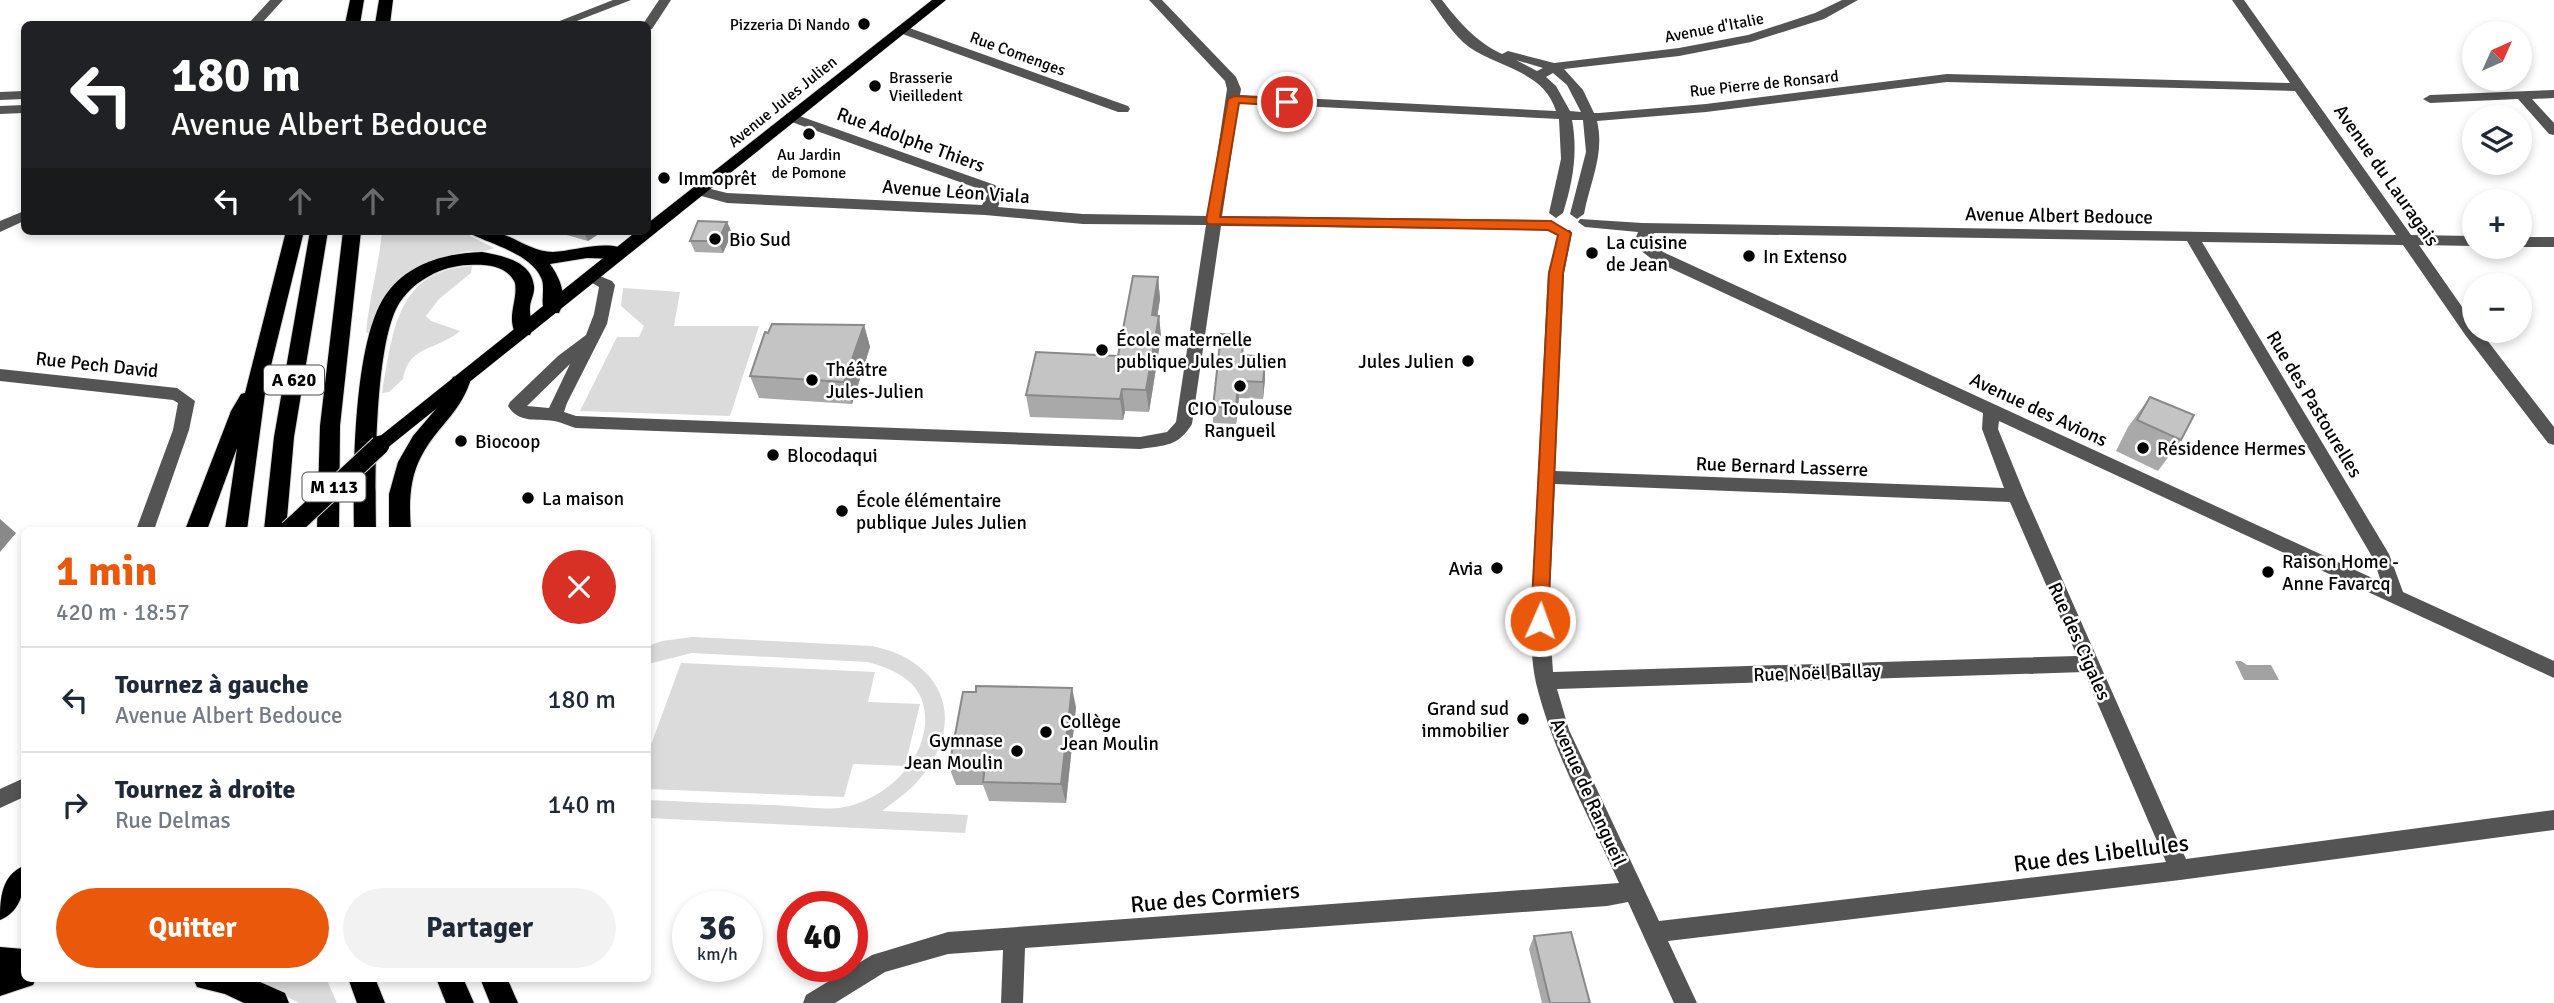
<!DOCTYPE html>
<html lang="fr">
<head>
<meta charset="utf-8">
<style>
	body { margin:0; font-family:Signika,sans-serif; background:#f2f2f3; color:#1f2937; height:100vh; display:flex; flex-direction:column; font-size:26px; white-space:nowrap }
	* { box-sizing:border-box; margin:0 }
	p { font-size:23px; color:#747a83 }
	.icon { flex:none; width:38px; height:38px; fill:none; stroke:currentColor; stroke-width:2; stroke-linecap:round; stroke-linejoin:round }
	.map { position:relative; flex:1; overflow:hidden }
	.sheet { position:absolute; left:21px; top:527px; width:630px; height:455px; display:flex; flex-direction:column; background:#fff; border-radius:10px; box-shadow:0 4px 10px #0003 }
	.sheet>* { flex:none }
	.banner { position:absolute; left:21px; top:21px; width:630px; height:214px; border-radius:10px; box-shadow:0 4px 10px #0003; background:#202124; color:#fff; overflow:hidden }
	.needle { width:46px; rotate:45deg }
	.fabs { position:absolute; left:2462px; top:21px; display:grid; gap:14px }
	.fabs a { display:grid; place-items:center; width:70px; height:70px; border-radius:50%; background:#fff; box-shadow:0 4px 10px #0003; font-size:35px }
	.speed { position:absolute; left:672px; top:891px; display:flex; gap:14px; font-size:35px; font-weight:700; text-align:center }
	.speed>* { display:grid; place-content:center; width:91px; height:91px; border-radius:50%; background:#fff; box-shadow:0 4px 10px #0003; line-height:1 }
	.speed small { font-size:18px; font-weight:400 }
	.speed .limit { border:10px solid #d22; background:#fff; color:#111 }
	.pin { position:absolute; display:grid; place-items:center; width:60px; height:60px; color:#fff; margin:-30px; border:4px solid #fff; border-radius:50%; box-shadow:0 2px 7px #0007 }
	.me { position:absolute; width:77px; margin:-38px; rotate:2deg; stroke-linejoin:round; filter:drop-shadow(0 0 5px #0008) }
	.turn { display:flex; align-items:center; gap:24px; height:147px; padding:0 35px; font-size:32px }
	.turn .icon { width:91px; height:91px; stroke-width:2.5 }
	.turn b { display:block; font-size:49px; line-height:60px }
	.lanes { display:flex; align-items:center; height:66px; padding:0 35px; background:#0003; justify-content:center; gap:35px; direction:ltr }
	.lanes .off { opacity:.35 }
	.round { display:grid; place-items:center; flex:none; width:74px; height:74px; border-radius:37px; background:#f2f2f3 }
	.headline { display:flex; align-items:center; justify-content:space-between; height:119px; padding:0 35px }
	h1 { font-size:42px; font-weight:800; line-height:52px; color:#ea580c }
	.button { display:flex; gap:14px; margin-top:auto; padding:14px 35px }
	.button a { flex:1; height:80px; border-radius:42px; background:#ea580c; color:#fff; font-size:28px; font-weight:800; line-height:80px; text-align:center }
	.button a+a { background:#f2f2f3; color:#1f2937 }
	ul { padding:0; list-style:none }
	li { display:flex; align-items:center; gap:21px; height:105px; padding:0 35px; border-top:2px solid #e0e1e3 }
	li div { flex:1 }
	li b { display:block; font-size:26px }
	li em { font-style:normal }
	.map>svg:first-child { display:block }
	.green { fill:#dbdbdb }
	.water { fill:#a2a2a2 }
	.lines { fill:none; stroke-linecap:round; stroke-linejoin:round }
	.major-casing { stroke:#dbdbdb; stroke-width:1 }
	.highway-casing { stroke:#dbdbdb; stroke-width:2 }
	.minor { fill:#545454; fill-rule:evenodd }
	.major { fill:#000; fill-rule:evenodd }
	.highway { fill:#000; fill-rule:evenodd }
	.major-bridge-casing { stroke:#dbdbdb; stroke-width:21; stroke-linecap:butt }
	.major-bridge { stroke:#000; stroke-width:19 }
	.wall { fill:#a9a9a9 }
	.shaded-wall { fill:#898989 }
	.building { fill:#c4c4c4; stroke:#898989; stroke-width:2 }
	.route { fill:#ea580c; stroke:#983908; stroke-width:2 }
	.poi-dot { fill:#000; stroke:#fff; stroke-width:2.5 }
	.labels { text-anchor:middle; stroke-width:5; stroke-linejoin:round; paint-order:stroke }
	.far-poi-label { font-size:16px; fill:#000; stroke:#fff; text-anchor:end }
	.far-street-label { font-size:16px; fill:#000; stroke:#fff }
	.shield { fill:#fff; stroke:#4c4c4c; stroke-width:2 }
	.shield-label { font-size:18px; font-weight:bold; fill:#000 }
	.street-label { font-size:19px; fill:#000; stroke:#fff }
	.poi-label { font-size:19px; fill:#000; stroke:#fff; text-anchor:start }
	.near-street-label { font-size:23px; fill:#000; stroke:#fff }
</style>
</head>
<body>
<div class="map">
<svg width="2554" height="1003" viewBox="0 0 2554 1003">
	<rect width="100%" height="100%" fill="#fff"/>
	<path class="green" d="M382 231H461L494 248C486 253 473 250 463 252 412 262 384 281 372 332L366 333C369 298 379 266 382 231Z
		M472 266 471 273 439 299 426 316 431 321 460 331C437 351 409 344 403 379L389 392 382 393C393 332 396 270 472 266Z
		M623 288 680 292 674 326H759L730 416 580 411 617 337H639L644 326 621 306Z
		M693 637 872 646C938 659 967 713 926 771 914 788 898 799 882 811L968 815 965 833 648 818V800C690 802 733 804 775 805 796 806 819 810 839 808 883 802 928 761 925 715 923 682 896 670 868 662L692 653 648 664V646L662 641Z
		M681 663 875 672 868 702 920 704 905 766 853 764 844 797 648 789V753Z
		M250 978H326L337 1003H299Z"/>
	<path class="water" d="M2235 661H2241L2247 665H2271L2279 680H2244Z"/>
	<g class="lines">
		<defs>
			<path id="major" d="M932 0H946L386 449H374L372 445 374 441 637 231H648V223Z
				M24 866C26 886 22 912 0 920 0 899 1 875 24 866Z"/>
			<path id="highway" d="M350 0H364L360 24H345Z
				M379 0H393L390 24H375Z
				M286 231H304L266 386 247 530H225L237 448 207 530H185L231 411 241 394 245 393Z
				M310 231H328L294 437 286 530H264L274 437Z
				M343 231H361L340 426 339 530H317L320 426Z
				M470 231C479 231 489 230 497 232 516 238 533 252 553 252 571 252 615 237 627 253L618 259 587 258 550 264C560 278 568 296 559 313H545C540 303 545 291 542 280 533 255 494 245 473 235Z
				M482 252C502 256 531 260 534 286 535 294 530 300 530 308 529 317 535 326 530 335H516C506 316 518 301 515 283 507 265 485 264 468 265 442 266 415 280 400 302 374 341 375 480 376 530H354C353 474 353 338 387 293 409 263 446 253 482 252Z
				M460 375 467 377 470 382C459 414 437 427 422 455 409 478 409 505 411 530H389V494L398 462 413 436 441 403 453 377Z
				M0 947 24 949V978H36L33 985 0 996Z
				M193 978H251L285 993 289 1003H244L225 994 197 987Z
				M348 978H375L385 1003H357Z
				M436 978H463L474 1003H446Z
				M480 978H507L518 1003H490Z"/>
		</defs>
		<use href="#major" class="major-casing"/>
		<use href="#highway" class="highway-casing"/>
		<path class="minor" d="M270 0H283L261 24H248Z
			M613 0H631L569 24H552Z
			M659 0H671L652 29 648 30V24H643Z
			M1149 0H1162L1236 77 1241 89 1240 95 1556 111C1544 71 1499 68 1469 47 1453 35 1442 16 1430 0H1442C1460 23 1475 41 1502 54L1508 51 1554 63 1679 48 1748 35 1815 13 1842 0H1858L1824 19 1751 42 1679 56 1564 69 1583 90 1594 113H1599L1706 104 1947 74 2290 83 2232 0H2244L2411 235 2474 236V246L2419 245 2474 324V331H2480L2554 427V445L2548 443 2466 336 2403 245 2202 242 2389 554 2403 592 2554 661V678L1999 421 1998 429 2025 495 2186 859 2554 810V830L2180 880 1668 941 1697 1003H1674L1628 902 1607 906 1025 948 1023 1003H1001L1003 950 948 954 885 972 835 1003H803L806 995 872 955 948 932 1619 883C1590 818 1553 753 1536 683 1531 660 1531 636 1531 613L1548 273 1560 230H1570L1572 233 1564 273 1555 471 2004 488 1982 429 1983 413 1653 260 1640 250 1635 240 1638 232 1585 227 1578 222 1580 219 1642 223 2396 235 2295 91 1947 82 1706 112 1597 121C1605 154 1590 182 1584 214L1577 219 1570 214 1586 152 1583 120H1572C1578 152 1573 182 1563 213L1556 218 1549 213 1561 159 1559 119 1239 103 1222 216 1551 220 1558 225 1551 230 1221 226 1192 424C1178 447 1165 445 1140 449L576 428C569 426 561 422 554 421 536 418 519 424 508 406L510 402 558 356 586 335 594 314 599 287 582 277 590 272 612 281 615 285 607 324 567 403 564 412 576 416 1140 437 1167 432 1176 422 1206 225 1083 224 985 215 727 203 694 194 692 191 699 186 727 193 982 205 988 194 985 191 786 120V114L791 113 995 185 1003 193 998 207 1083 214 1208 216 1227 89 1225 81ZM1516 60 1543 68 1537 71ZM1553 73 1567 85 1581 112 1570 111 1556 86 1546 77ZM1654 233 2187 241 2374 560 2381 582 1663 252 1649 240ZM570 364 549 408 527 406ZM1555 484 2010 502 2077 656 1553 672 1549 613ZM2084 672 2166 862 1659 921 1569 730 1557 689Z
			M901 25 1128 106 1130 109 1128 112H1118L897 32 895 29Z
			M2554 90V98L2532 99 2554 123V135L2549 134 2518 99 2430 103 2423 99 2430 95Z
			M24 91V99L0 100V92Z
			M24 105V113L0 114V106Z
			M24 211V221L0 232V221Z
			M2520 237H2554V247H2519Z
			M0 369 177 388 195 401 189 430 154 530H136L173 430 178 403 173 400 0 381Z
			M24 778V797L0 808V789Z"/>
		<use href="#major" class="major"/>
		<use href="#highway" class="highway"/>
		<defs>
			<path id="major-bridge" d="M289 530 380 445"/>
		</defs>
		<use href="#major-bridge" class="major-bridge-casing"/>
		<use href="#major-bridge" class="major-bridge"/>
	</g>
	<path class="wall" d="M727 222 732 233 723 253 695 252 690 241Z
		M555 231H603L588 241 556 232Z
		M1158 277 1160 299 1157 316H1159L1161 337 1149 412 1125 411 1123 420 1030 417 1026 395 1118 356Z
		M864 325 870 347 852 404 759 398 750 376 768 333Z
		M1244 355 1254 362H1265V379L1263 399 1239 398 1236 424 1213 423V407Z
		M2150 397 2181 440 2158 471 2116 451 2128 427Z
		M976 692 1076 707 1066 803 989 801 983 785H956L949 767Z
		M1534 936 1590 1003H1542L1529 949Z"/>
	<path class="shaded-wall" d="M727 222 732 233 723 253 718 241Z
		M583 231H603L588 241Z
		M1158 277 1160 299 1154 337 1152 315Z
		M1159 316 1161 337 1149 412 1146 390Z
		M864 325 870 347 852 404 844 382Z
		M1265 362V379L1263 399V382Z
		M1238 381 1239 398 1236 424V408Z
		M1122 389 1125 411 1123 420 1120 399Z
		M0 519 16 533 0 552Z
		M1072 688 1076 707 1066 803 1061 784Z"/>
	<path class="building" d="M698 221 727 222 718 241H690Z
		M1133 276 1158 277 1152 315 1159 316 1146 390 1122 389 1120 399 1026 395 1036 352 1118 356Z
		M772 324 864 325 844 382 750 376 765 332 768 333Z
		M1221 334 1244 335 1242 355 1254 356 1253 362H1265L1263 382 1238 381 1236 408 1213 407Z
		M2150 397 2194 415 2181 440 2137 420Z
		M976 686 1072 688 1061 784 983 782 985 766 949 767 963 692H976Z
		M1571 932 1590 1003H1550L1534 936Z"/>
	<path class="route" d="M1234 96 1287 99 1293 102 1287 106 1239 103 1220 217 1551 221 1571 233 1563 273 1548 621 1546 626H1534L1531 621 1549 273 1558 235 1548 230 1208 224 1206 221 1228 99Z"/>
	<g class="poi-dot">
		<circle cx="864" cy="24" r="7"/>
		<circle cx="875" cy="86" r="7"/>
		<circle cx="809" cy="134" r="7"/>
		<circle cx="664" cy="178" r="7"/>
		<circle cx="715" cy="239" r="7"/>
		<circle cx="1592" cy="253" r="7"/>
		<circle cx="1749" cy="256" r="7"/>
		<circle cx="1102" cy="350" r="7"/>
		<circle cx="1468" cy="361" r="7"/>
		<circle cx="812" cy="380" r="7"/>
		<circle cx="1240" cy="386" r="7"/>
		<circle cx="461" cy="441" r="7"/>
		<circle cx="2143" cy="448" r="7"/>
		<circle cx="773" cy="455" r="7"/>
		<circle cx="528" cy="498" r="7"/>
		<circle cx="842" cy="511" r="7"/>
		<circle cx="1497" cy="568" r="7"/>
		<circle cx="2268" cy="572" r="7"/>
		<circle cx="1523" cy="719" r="7"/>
		<circle cx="1046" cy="732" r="7"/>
		<circle cx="1017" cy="751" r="7"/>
	</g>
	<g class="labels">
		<g class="far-poi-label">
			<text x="850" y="30">Pizzeria Di Nando</text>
			<text x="889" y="83" text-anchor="start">Brasserie<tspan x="889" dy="18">Vieilledent</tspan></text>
			<text x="809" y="160" text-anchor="middle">Au Jardin<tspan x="809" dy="18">de Pomone</tspan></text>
		</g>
		<g class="far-street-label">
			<text transform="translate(1714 27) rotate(-11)" y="6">Avenue d'Italie</text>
			<text transform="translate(1018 53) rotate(20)" y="6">Rue Comenges</text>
			<text transform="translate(1764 83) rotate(-6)" y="6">Rue Pierre de Ronsard</text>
			<text transform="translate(782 101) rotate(-39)" y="6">Avenue Jules Julien</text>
		</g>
		<g class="shield">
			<rect x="264" y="365.5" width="60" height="29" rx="5"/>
			<rect x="302.5" y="472.5" width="63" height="29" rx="5"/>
		</g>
		<g class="shield-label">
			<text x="294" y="386">A 620</text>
			<text x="334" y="493">M 113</text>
		</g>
		<g class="street-label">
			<text transform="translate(911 139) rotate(20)" y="7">Rue Adolphe Thiers</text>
			<text transform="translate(2387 175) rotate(55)" y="7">Avenue du Lauragais</text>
			<text transform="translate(956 191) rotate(4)" y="7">Avenue Léon Viala</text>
			<text transform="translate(2059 215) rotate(1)" y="7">Avenue Albert Bedouce</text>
			<text transform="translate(97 364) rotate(6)" y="7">Rue Pech David</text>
			<text transform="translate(2315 404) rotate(59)" y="7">Rue des Pastourelles</text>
			<text transform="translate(2039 409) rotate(25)" y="7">Avenue des Avions</text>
			<text transform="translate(1782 466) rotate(2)" y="7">Rue Bernard Lasserre</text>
			<text transform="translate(2080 641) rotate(66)" y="7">Rue des Cigales</text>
			<text transform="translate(1817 672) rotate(-2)" y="7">Rue Noël Ballay</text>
			<text transform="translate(1589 792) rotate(66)" y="7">Avenue de Rangueil</text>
		</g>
		<g class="poi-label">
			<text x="678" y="185">Immoprêt</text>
			<text x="729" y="246">Bio Sud</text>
			<text x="1606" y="249">La cuisine<tspan x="1606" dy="22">de Jean</tspan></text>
			<text x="1763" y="263">In Extenso</text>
			<text x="1116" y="346">École maternelle<tspan x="1116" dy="22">publique Jules Julien</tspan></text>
			<text x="1454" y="368" text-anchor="end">Jules Julien</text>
			<text x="826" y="376">Théâtre<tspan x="826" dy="22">Jules-Julien</tspan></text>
			<text x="1240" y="415" text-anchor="middle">CIO Toulouse<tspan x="1240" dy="22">Rangueil</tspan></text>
			<text x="475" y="448">Biocoop</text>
			<text x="2157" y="455">Résidence Hermes</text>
			<text x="787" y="462">Blocodaqui</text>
			<text x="542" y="505">La maison</text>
			<text x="856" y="507">École élémentaire<tspan x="856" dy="22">publique Jules Julien</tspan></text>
			<text x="2282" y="568">Raison Home -<tspan x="2282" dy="22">Anne Favarcq</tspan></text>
			<text x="1483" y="575" text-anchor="end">Avia</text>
			<text x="1509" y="715" text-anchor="end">Grand sud<tspan x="1509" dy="22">immobilier</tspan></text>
			<text x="1060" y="728">Collège<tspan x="1060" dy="22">Jean Moulin</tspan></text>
			<text x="1003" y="747" text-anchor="end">Gymnase<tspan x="1003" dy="22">Jean Moulin</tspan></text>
		</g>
		<g class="near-street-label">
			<text transform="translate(2101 853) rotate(-7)" y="8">Rue des Libellules</text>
			<text transform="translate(1215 897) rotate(-5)" y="8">Rue des Cormiers</text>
		</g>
	</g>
</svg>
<div class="fabs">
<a><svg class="needle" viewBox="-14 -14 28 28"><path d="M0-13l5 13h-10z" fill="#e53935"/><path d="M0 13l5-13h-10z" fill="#747a83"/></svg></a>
<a><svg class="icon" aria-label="layers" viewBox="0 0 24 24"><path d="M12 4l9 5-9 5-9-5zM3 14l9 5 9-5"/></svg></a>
<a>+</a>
<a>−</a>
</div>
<div class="speed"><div>36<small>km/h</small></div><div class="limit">40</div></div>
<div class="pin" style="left:1287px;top:102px;background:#d93025"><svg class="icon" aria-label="arrive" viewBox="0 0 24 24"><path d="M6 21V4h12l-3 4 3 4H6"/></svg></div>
<svg class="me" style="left:1540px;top:621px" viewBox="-20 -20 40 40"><circle r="17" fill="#ea580c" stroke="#fff" stroke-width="3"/><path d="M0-11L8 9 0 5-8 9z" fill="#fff"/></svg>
<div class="banner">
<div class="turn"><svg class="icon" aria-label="left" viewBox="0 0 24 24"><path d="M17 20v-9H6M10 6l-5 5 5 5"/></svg><div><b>180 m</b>Avenue Albert Bedouce</div></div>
<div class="lanes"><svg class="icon" aria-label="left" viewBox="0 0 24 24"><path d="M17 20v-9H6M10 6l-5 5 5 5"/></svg><svg class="icon off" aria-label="ahead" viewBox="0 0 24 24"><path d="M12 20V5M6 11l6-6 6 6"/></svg><svg class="icon off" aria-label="ahead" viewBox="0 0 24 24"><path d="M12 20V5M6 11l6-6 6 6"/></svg><svg class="icon off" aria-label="right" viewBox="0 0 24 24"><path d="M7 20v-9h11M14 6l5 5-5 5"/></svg></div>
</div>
<section class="sheet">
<div class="headline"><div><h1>1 min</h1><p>420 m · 18:57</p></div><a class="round" style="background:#d93025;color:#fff"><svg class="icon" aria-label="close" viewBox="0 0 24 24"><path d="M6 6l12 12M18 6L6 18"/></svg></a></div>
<ul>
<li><svg class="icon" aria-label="left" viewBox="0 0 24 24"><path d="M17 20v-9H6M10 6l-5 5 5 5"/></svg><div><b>Tournez à gauche</b><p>Avenue Albert Bedouce</p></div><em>180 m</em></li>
<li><svg class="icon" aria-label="right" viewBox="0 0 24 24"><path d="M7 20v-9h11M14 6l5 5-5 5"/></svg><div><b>Tournez à droite</b><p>Rue Delmas</p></div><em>140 m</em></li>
</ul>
<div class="button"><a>Quitter</a><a>Partager</a></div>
</section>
</div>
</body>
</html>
